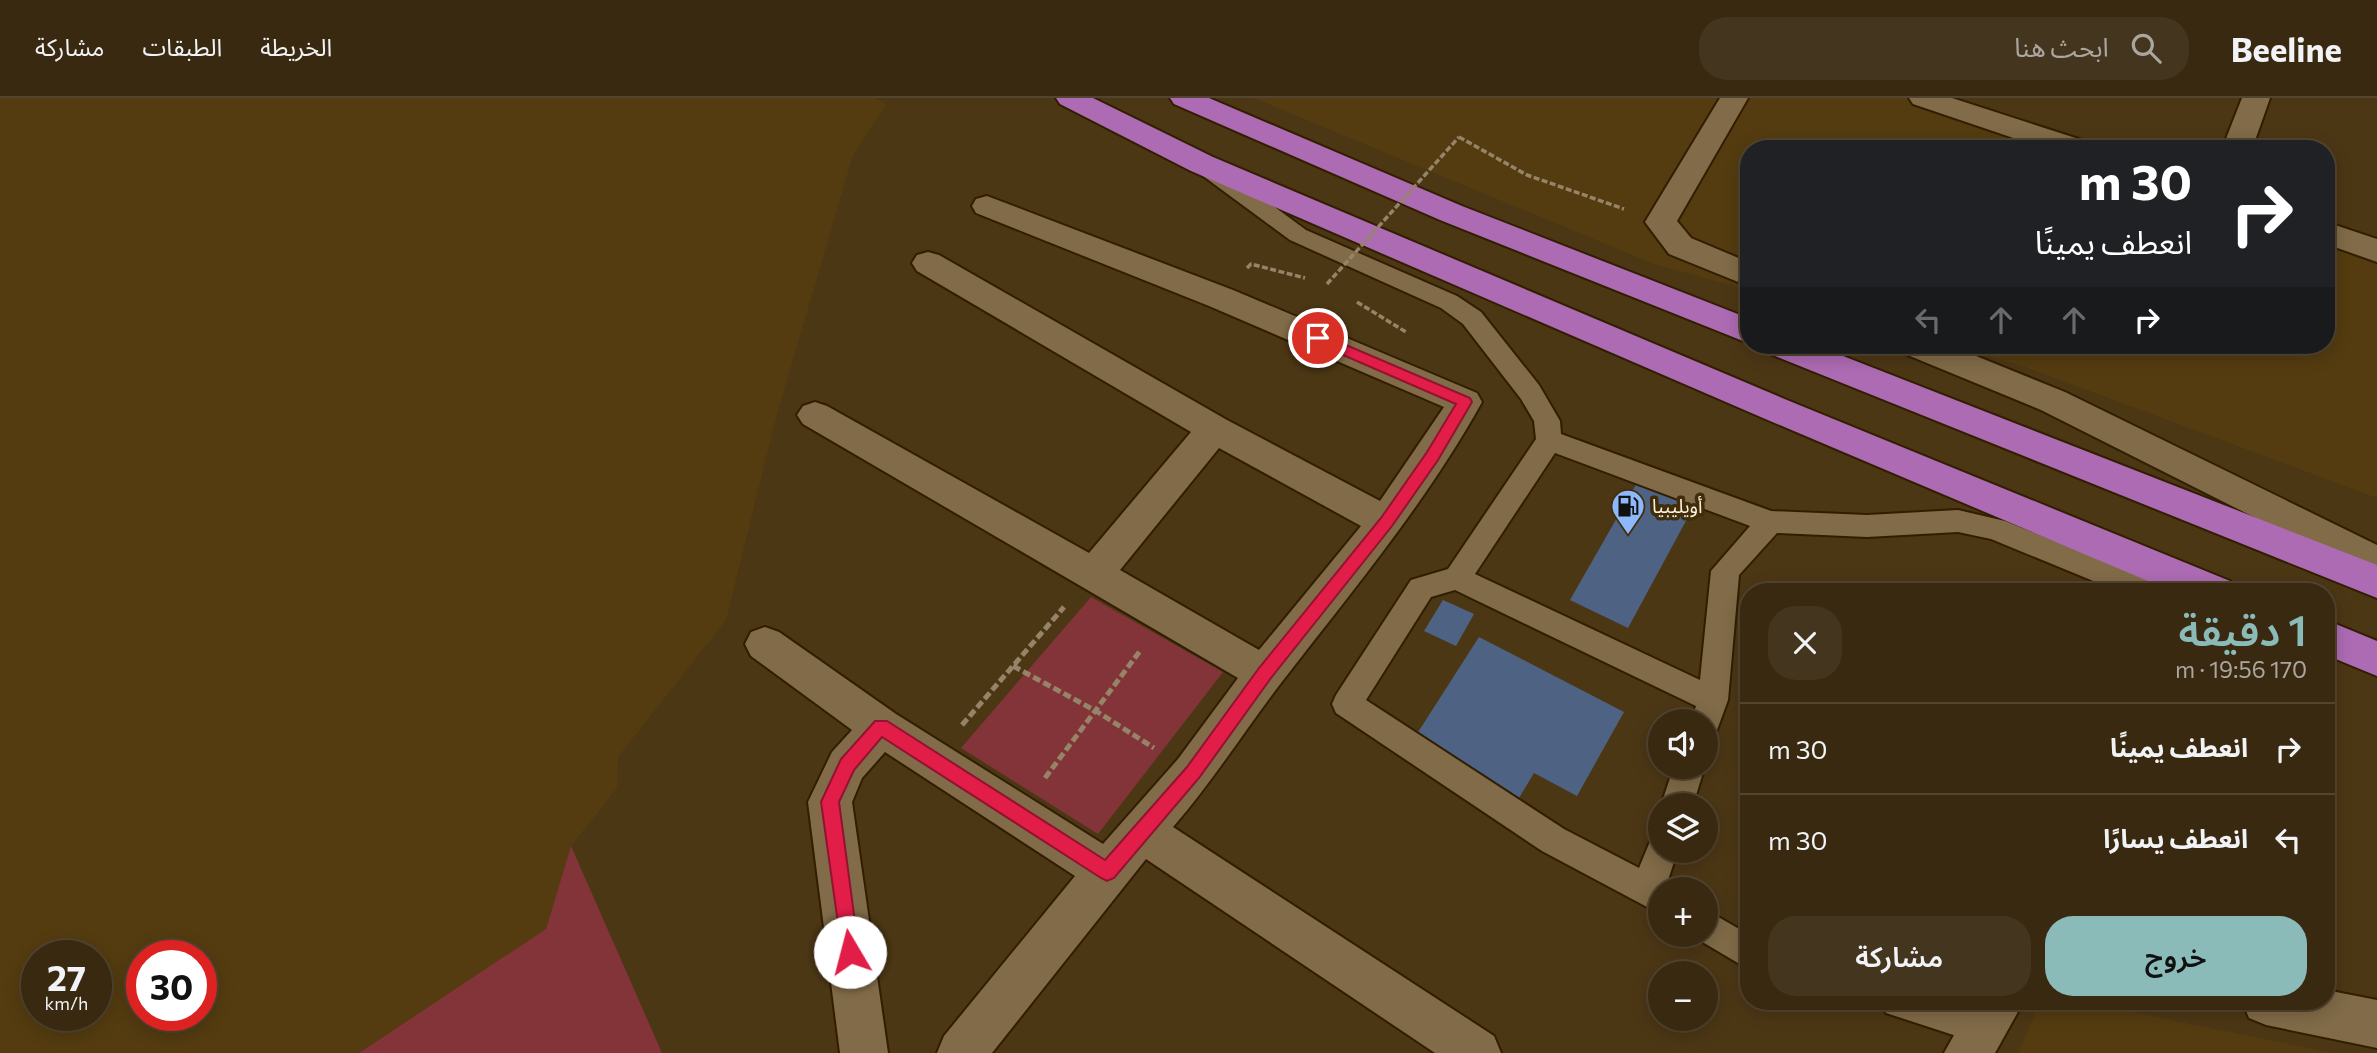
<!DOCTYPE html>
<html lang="ar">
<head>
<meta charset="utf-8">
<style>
	body { margin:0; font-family:Commissioner,"Noto Sans Arabic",sans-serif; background:#44351e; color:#f1f3f6; direction:rtl; height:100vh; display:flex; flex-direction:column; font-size:26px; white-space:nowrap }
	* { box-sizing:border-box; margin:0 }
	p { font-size:23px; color:#aba69f }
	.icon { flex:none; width:38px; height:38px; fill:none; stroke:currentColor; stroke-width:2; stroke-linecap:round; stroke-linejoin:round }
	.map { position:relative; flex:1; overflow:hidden; direction:ltr }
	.sheet { position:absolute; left:1740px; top:485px; width:595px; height:427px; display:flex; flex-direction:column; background:#392910; border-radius:28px; box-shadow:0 4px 18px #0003,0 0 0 2px #534530; direction:rtl }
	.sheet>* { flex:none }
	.guide { position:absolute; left:1740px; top:42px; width:595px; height:214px; border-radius:28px; box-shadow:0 4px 18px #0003,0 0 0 2px #534530; direction:rtl; background:#202124; color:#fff; overflow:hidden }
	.controls { position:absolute; left:1648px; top:611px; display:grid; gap:14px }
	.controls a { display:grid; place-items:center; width:70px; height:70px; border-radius:50%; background:#392910; box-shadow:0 4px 18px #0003,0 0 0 2px #534530; font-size:35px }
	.speed { position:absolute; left:21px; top:842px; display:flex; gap:14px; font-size:35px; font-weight:700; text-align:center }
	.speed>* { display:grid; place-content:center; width:91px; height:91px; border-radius:50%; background:#392910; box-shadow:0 4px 18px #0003,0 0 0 2px #534530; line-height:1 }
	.speed small { font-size:18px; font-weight:400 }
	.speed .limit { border:10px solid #d22; background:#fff; color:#111 }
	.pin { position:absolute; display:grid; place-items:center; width:60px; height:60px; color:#fff; margin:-30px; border:4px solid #fff; border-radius:50%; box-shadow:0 2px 7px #0007 }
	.me { position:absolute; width:77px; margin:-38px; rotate:352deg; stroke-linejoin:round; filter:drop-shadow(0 0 5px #0008) }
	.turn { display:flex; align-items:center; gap:24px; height:147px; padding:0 28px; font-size:32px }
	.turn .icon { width:91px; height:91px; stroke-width:2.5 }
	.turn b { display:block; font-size:49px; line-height:60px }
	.lanes { display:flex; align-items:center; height:66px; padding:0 28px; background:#0003; justify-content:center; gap:35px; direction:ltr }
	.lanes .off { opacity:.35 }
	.round { display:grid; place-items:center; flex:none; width:74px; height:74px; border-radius:28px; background:#44351e }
	.summary { display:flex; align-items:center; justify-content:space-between; height:119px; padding:0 28px }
	h1 { font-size:42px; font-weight:600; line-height:52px; color:#8bbbb9 }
	.primary-button { display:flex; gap:14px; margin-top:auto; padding:14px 28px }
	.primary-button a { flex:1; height:80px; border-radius:28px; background:#8bbbb9; color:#111; font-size:28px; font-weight:600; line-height:80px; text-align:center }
	.primary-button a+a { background:#44351e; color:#f1f3f6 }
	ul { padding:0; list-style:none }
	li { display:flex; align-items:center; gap:21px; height:91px; padding:0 28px; border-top:2px solid #534530 }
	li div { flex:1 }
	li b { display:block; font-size:26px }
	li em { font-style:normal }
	header { display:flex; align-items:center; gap:42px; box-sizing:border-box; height:98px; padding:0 35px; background:#392910; border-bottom:2px solid #534530 }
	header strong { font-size:33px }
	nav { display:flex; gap:38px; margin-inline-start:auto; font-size:24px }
	.search { width:490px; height:63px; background:#44351e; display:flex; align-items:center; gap:18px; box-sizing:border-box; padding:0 24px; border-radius:28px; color:#aba69f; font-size:26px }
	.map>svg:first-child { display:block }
	.built { fill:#543c10; fill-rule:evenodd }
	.green { fill:#823439 }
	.building { fill:#4e6383 }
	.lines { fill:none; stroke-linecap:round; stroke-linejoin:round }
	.service-casing { stroke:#311e00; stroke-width:4 }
	.minor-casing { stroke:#311e00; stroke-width:4 }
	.trunk-casing { stroke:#311e00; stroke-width:4 }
	.path-far1 { stroke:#968468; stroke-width:3.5; stroke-dasharray:6 2.5; stroke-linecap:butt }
	.path { stroke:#968468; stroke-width:5; stroke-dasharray:8 3.5; stroke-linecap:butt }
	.service { fill:#816b48; fill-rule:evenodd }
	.minor { fill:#816b48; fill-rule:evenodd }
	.trunk { fill:#ad6bb3; fill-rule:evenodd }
	.path-bridge { stroke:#968468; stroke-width:3.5; stroke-dasharray:6 2.5; stroke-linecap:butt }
	.route { fill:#e11d48; stroke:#92132f; stroke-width:2 }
	.labels { text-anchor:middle; stroke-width:7; stroke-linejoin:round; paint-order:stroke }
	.poi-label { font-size:19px; fill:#fef1de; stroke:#412d09; text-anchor:start }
</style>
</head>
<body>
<header>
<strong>Beeline</strong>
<div class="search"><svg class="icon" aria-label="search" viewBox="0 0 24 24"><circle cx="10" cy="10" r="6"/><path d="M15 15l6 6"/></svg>ابحث هنا</div>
<nav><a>الخريطة</a><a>الطبقات</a><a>مشاركة</a></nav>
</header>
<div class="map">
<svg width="2377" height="955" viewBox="0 0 2377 955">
	<rect width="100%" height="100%" fill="#4c3715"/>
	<path class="built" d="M0 0H876L886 6 853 57 777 316 726 522 618 659 617 690 571 748 546 831 359 955H0ZM37 858H96V917H37ZM142 858H201V917H142Z
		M1254 0H1953L2104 51H1748V192L1654 166Z
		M2326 126 2377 143V400L2020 267 1947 247H2326Z
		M2049 903H2080L2332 955H2019L2038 907Z"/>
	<path class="green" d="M1091 499 1223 574 1098 736 961 650Z
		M571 748 662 955H359L546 831Z"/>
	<path class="building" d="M1638 383 1694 408 1628 530 1570 502Z
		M1443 502 1474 516 1456 548 1424 533Z
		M1479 539 1624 614 1577 698 1534 675 1519 700 1413 642Z"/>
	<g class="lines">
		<defs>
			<path id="service" d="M1207 63 1215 65 1306 132 1457 198 1481 214 1539 287 1560 323 1561 336 1771 413 1867 417 1958 412 2005 423 2161 486 2165 494H2120L1991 441 1958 434 1867 439 1777 435 1739 477 1728 602 1717 632 1706 636V623H1691L1696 608 1455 492 1431 499 1366 602 1564 731 1639 770 1651 741 1661 737V752H1678L1667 785 1674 791H1661V815L1649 810 1542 753 1336 615 1332 606 1336 597 1411 482 1448 471 1536 341 1534 323 1521 301 1463 226 1441 210 1290 142 1199 75 1196 70 1199 65ZM1555 355 1750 428 1711 473 1700 582 1475 476Z
				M1674 668H1705L1693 707H1661Z
				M1706 812 1748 836V871L1694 839 1693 836H1706Z
				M1881 903H1953L1993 917 1998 929 1993 941 1981 946 1886 915Z"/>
			<path id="minor" d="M1720 0H1748L1677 123 1691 140 1748 164V188L1669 156 1645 124Z
				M1909 0H1952L2088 44 2092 51H2046L1913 6Z
				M2242 0H2270L2252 51H2222Z
				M987 98 1233 192 1477 295 1482 304C1426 405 1352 493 1281 585 1245 632 1213 683 1173 729L1494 938 1501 955H1435L1146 761 992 955H937L944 938 1075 778 885 654 862 680 852 704 888 955H840L808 704 832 654 852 632 751 558 745 546 751 534 765 529 779 534 896 616 1103 746 1178 661 1238 580 803 326 797 317 803 308 815 304 827 308 1089 455 1191 334 917 173 912 165 917 157 928 154 939 157 1227 322 1380 403 1444 309 1209 208 976 115 972 108 976 101ZM1219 350 1361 428 1259 552 1120 472Z
				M2326 124 2377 141V164L2326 146Z
				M1900 247H1949L2065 294 2377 447V481L2041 312 1905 256Z
				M2326 892 2377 902V950L2266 927 2249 920 2242 903H2326Z
				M1973 903H2024L1995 955H1944Z"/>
			<path id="trunk" d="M1056 0H1093L1213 59 1787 302 2230 483 2235 494H2174L1763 320 1191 73 1060 6Z
				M1170 0H1209L1462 108 1748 220V245L1440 122 1174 6Z
				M1765 247H1815L2377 467V500L1770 256Z
				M2326 522 2377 543V578L2326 557Z"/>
		</defs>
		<use href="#service" class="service-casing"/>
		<use href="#minor" class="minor-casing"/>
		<use href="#trunk" class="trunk-casing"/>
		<path class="path-far1" d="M1459 39 1527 77 1624 111
			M1247 170 1251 166 1305 180
			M1357 204 1406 234"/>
		<path class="path" d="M1013 568 1096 613 1154 650
			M962 627 1064 509
			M1045 680 1140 553"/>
		<use href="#service" class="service"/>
		<use href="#minor" class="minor"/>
		<use href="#trunk" class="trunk"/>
		<path class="path-bridge" d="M1327 186 1459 39"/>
	</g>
	<path class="route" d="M1318 235 1470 300 1472 304 1438 362 1392 428 1271 580 1199 680 1114 780 1107 783 1101 780 882 639 854 672 839 704 859 854 857 861 850 863 843 861 821 704 841 661 875 623H887L1105 762 1187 669 1259 570 1381 420 1427 354 1456 306 1313 244 1311 240Z"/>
	<defs>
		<symbol id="fuel-pin" viewBox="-11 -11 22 30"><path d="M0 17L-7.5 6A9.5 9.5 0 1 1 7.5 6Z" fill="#8db9fc" stroke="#412d09"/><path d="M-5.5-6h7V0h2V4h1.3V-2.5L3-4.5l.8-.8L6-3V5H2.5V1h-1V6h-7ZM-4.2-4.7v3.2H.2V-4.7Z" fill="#111"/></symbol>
	</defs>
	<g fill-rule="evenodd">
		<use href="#fuel-pin" x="1609" y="389" width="38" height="52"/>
	</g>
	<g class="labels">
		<g class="poi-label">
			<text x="1652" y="415">أويليبيا</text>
		</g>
	</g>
</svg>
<div class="controls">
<a><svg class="icon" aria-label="sound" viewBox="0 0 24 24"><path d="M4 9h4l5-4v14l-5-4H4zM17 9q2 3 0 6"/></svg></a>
<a><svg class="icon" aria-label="layers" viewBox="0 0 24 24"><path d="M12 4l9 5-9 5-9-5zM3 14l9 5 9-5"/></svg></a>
<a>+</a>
<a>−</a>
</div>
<div class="speed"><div>27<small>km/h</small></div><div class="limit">30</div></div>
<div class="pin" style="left:1318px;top:240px;background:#d93025"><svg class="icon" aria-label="arrive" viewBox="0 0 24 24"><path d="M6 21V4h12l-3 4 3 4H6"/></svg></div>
<svg class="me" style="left:850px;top:854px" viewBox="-20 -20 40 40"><circle r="19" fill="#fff"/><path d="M0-13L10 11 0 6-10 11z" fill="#e11d48"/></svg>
<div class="guide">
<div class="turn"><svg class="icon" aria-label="right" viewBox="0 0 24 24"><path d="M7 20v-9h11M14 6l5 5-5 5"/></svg><div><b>30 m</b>انعطف يمينًا</div></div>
<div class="lanes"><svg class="icon off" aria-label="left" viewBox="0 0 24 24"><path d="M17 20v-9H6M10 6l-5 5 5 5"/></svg><svg class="icon off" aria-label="ahead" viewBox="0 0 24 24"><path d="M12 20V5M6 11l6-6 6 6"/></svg><svg class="icon off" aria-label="ahead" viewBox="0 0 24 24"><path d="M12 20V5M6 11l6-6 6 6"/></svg><svg class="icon" aria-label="right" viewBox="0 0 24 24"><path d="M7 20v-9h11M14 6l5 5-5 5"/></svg></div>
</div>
<section class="sheet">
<div class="summary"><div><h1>1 دقيقة</h1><p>170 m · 19:56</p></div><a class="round"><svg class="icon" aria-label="close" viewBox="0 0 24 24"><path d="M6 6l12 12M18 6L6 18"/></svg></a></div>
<ul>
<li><svg class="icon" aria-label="right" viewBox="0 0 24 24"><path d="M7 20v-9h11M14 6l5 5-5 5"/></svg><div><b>انعطف يمينًا</b></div><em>30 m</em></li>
<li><svg class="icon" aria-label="left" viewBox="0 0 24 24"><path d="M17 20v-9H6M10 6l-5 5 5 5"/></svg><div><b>انعطف يسارًا</b></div><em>30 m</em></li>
</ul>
<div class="primary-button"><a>خروج</a><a>مشاركة</a></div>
</section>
</div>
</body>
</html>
